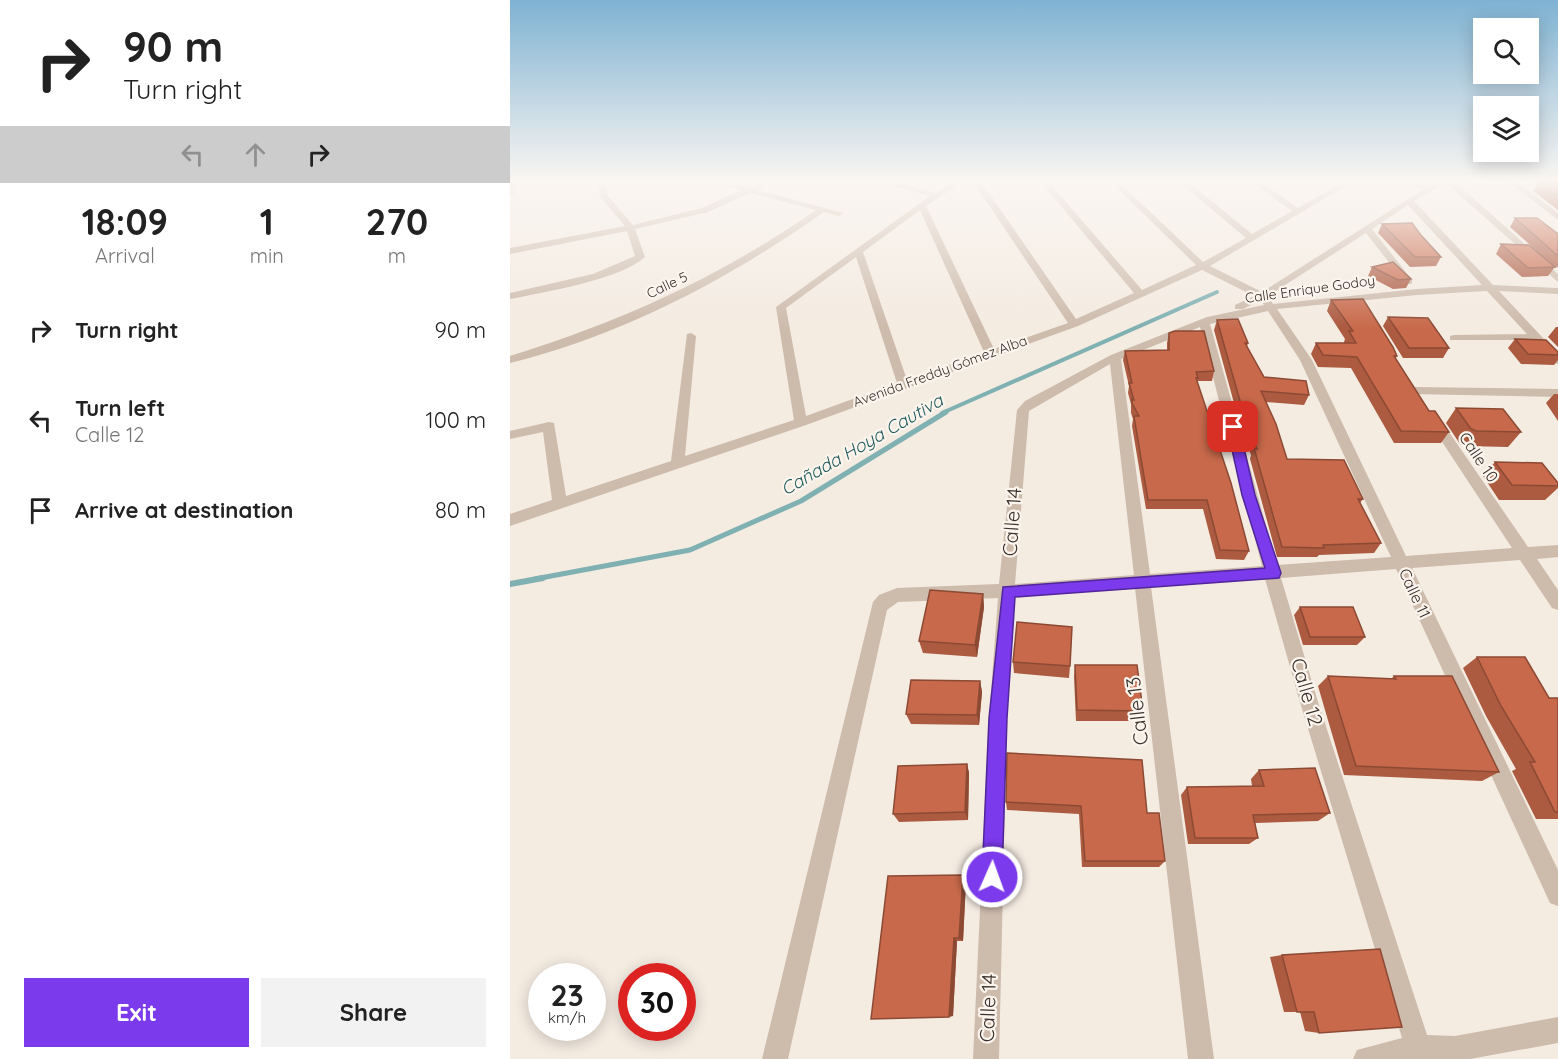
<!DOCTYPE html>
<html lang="en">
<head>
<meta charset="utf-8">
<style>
	body { margin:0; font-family:Quicksand,sans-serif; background:#f2f2f2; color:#222; height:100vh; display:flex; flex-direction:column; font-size:22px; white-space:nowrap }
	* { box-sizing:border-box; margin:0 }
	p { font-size:20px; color:#767676 }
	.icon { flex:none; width:33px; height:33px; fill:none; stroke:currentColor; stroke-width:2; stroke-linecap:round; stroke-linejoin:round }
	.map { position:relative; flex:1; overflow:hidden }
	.drawer { display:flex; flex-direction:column; background:#fff; width:510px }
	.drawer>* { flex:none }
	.guide { background:#fff; color:#222; overflow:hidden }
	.tools { position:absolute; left:963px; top:18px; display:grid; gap:12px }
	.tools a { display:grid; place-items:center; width:66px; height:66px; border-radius:0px; background:#fff; box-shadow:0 3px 15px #0003; font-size:30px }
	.speed { position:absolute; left:18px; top:963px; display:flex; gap:12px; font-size:30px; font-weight:700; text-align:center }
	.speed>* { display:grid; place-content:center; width:78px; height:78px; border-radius:50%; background:#fff; box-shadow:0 3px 15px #0003; line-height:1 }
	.speed small { font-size:15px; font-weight:400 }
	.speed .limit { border:9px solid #d22; background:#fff; color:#111 }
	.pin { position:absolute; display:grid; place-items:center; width:51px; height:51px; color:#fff; margin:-26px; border-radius:12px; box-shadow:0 3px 9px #0006 }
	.me { position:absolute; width:66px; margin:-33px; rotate:2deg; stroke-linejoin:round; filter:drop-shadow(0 0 4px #0008) }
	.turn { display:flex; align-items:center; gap:21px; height:126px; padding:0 24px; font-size:27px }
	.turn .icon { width:78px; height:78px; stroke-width:2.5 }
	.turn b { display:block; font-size:42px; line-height:51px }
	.lanes { display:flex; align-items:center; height:57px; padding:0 24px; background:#0003; justify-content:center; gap:30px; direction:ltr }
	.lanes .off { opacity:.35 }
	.eta { display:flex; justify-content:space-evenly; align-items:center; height:102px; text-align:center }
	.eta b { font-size:36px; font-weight:800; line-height:42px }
	.action { display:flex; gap:12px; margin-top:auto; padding:12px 24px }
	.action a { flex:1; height:69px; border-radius:0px; background:#7c3aed; color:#fff; font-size:24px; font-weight:800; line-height:69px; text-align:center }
	.action a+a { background:#f2f2f2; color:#222 }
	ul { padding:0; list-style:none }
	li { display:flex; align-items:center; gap:18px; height:90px; padding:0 24px }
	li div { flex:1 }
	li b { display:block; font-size:22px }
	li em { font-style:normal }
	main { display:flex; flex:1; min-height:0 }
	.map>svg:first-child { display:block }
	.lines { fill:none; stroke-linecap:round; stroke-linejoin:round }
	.stream-far2 { stroke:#7fb0b2; stroke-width:4 }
	.stream-far1 { stroke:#7fb0b2; stroke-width:5 }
	.stream { stroke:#7fb0b2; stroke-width:6 }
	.minor { fill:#cdbbac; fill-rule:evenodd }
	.wall { fill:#ac5a40 }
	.shaded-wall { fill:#8c4a34 }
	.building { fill:#c8694b; stroke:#8c4a34; stroke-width:1.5 }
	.route { fill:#7c3aed; stroke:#51269a; stroke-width:1.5 }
	.labels { text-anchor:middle; stroke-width:4.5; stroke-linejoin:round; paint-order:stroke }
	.far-street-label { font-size:14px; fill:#3b302b; stroke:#fbf5ee }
	.street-label { font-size:16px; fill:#3b302b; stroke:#fbf5ee }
	.water-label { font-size:18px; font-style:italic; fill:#1f5a5e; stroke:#fbf5ee }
	.near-street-label { font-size:20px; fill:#3b302b; stroke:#fbf5ee }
</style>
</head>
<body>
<main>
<section class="drawer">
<div class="guide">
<div class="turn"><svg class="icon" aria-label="right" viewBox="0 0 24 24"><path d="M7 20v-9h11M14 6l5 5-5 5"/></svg><div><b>90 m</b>Turn right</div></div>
<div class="lanes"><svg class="icon off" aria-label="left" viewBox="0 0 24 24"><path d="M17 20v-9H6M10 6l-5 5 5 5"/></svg><svg class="icon off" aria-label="ahead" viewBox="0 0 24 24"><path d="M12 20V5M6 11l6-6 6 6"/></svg><svg class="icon" aria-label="right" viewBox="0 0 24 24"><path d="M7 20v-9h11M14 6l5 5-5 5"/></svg></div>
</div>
<div class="eta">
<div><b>18:09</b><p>Arrival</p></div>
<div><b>1</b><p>min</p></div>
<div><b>270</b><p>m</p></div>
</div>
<ul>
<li><svg class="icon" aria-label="right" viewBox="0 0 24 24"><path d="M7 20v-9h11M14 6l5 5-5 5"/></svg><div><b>Turn right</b></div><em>90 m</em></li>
<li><svg class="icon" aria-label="left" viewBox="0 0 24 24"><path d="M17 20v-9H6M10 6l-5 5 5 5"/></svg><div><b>Turn left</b><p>Calle 12</p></div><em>100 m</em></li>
<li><svg class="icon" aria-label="arrive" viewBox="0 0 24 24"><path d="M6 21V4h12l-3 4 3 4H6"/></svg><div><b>Arrive at destination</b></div><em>80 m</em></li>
</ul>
<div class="action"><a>Exit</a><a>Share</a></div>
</section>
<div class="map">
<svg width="1048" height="1059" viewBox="0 0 1048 1059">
	<rect width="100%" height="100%" fill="#f4ebe1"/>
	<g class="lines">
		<path class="stream-far2" d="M432 413 707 292"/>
		<path class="stream-far1" d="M25 579 180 550 291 501 436 412"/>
		<path class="stream" d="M0 584 33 578"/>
		<path class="minor" d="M0 180H8L4 193 0 195Z
			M86 180H94L98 196 123 225 192 208 231 190 196 180C210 180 222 186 236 187 244 187 254 180 265 180L247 190 333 213 329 216 314 212C219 279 113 335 0 363V356C112 321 210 277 306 210L240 193 198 212 125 229 135 257C110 280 34 292 0 299V293L83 274 125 256 117 231 0 254V248L115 226 90 197Z
			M362 180H375L426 193 446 180H455L416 206 484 349 558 323 462 180H470L566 319 624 293 529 180H537L632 290 686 265 599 180H607L693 262 736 238 667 180H676L742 234 782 211 739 180H748L788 208 836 180H846L700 266 752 292 914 189 890 180H902L920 185 929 180H943L1048 274V282L936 183 904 201 983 285 1048 288V294L989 291 1048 354V364L1044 363 1023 340H940V336L944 335 1017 334 977 291 907 295 767 309 802 360 896 556 1002 548 919 422 925 418 930 419 1018 547 1048 545V557L1027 559 1048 590V610L1042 608 1010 560 902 568 1048 870V906L1040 903 886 569 771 578 808 702 917 1035 945 1036 1048 1017V1043L960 1059H843L847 1050 892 1038 790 702 755 579 641 587 704 1059H678L625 588 505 597 497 718 489 1059H463L479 718 488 598 388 602 377 610 278 1059H252L363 602 369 595 387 588 489 584 507 410 515 401 601 355 697 317 754 305 751 300 733 309H725V305L744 296 692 270 568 326 296 425 0 526V514L42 500 33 432 0 439V431L39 422 44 423 56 496 161 461 177 334 181 333 186 336 175 456 284 420 266 307 420 196ZM898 205 972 285 907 289 763 304 758 296 856 233 896 284H902V280L862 229ZM410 210 474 352 397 380 353 252ZM346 257 387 383 296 416 276 308ZM758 311 790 360 881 557 767 565 700 324ZM690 327 752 566 640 574 611 359ZM600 364 624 575 505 584 519 411Z
			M996 180H1005L1048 213V220Z
			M905 387 1048 389V397L901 394V388Z"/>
	</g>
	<path class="wall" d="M1026 180H1048V210L1023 191 1029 182Z
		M1005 218 1048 234V267H1045L1038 276 1012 277 986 254 991 244 1028 252 1000 227Z
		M872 224 910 234 931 257 926 266 900 267 868 233Z
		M862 267 901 279 896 288 883 289 858 276Z
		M821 300 887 356 885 359 919 411 939 432 931 443H884L841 368 808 367 801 354 806 343H834V342L835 339 817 311Z
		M878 317 939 348 933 358H893L873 326Z
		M707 320 738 343 737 347 754 377 799 395 794 405 756 402 777 459 853 499 850 503 871 543 864 553 809 555 807 557H767L740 459 741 455 730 425 704 330Z
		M1046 327H1048V347L1038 337Z
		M659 333 704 371 702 381H687L739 551 734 560 706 559 693 509H636L622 426 623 419 621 413V404L618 393 619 386 613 360 615 351 657 350V343Z
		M1005 339 1048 352V360L1044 365 1011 364 998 348Z
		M1044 394H1048V421L1036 403Z
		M946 408 1011 432 998 447 954 446 950 444 936 423Z
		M985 462 1048 483V488L1035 500H989L973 476Z
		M473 594 474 607 467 657 413 653 409 641Z
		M790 607 855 637 847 645H793L784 615Z
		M967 657 1039 698H1048V819H1026L1002 771 1006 769 976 716 953 668Z
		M503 662 560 666 559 678 504 673Z
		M565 665 633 711 629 721H566L564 677Z
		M818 676 881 679 884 676 989 772 972 781 834 775 808 686Z
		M470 681 472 692 469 725 401 724 396 714Z
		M497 753 637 813 655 861 649 867H572L569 814 497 810 496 802Z
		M457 764 459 773 458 820 389 822 383 814Z
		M749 770 820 813 808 821 745 823 748 838 739 844H678L671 795 677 787 742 786 741 779Z
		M456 881 453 941H447L443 1016 361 1019Z
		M870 949 809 1033 795 1031 790 1012H774L760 957 772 955Z"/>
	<path class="shaded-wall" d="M473 594 474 607 467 657 465 645Z
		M470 681 472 692 469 725 467 715Z
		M457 764 459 773 458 820 455 812Z
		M453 875 456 881 453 941 449 938Z
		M444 938 447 941 443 1016 439 1017Z"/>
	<path class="building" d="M1043 180H1048V196L1029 181 1045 182Z
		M1005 218H1027L1048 234V256Z
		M902 223 910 234 931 257H905L872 224Z
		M991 244 1019 245 1045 267 1018 268Z
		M883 262 901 279 888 280 862 267Z
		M853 299 883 347 887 356H884L919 411H925L939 432 891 431 847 357 813 355 806 343H846L839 331H843L821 300Z
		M878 317 918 318 939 348H899Z
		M728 319 738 343H735L754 377 796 381 799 395 751 391 766 424 777 459 834 460 853 499H848L871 543 813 545 814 548 772 547 744 448 747 449 734 415 707 320Z
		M665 331H694L704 371 686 372 688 378H686L721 483 739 551 710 550 697 500H638L624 416H629L622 403V399L624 400 619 383H622L615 351 659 350V333Z
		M1005 339 1036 340 1048 352V355L1018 354Z
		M946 408 993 409 1011 432 966 431 961 429Z
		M985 462 1032 463 1048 483V486L1002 485Z
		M420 590 473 594 465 645 409 641Z
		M790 607H843L855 637H800Z
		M507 622 562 627 560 666 503 662Z
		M967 657H1015L1039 698H1048V812H1045L1020 762H1025L991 706Z
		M565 665H627L633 711 567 710Z
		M818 676 886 679 884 676H942L989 772 846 766Z
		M401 680 470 681 467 715 396 714Z
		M497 753 632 760 637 813H649L655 861H575L571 806 496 802Z
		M457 764 455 812 383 814 388 766Z
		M805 768 820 813 743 815 748 838H685L677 787 754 786 749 770Z
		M453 875 449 938H444L439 1017 361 1019 378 876Z
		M870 949 892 1027 809 1033 804 1012H787L772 955Z"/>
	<linearGradient id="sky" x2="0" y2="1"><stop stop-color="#7eb2d2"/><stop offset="0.55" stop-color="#faf6f2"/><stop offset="1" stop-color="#faf6f2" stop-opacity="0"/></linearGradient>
	<rect width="1048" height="328" fill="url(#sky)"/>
	<path class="route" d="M723 423 729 427 745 495 771 573 769 578 505 597 497 718 492 877 489 884 482 887 475 884 472 877 479 718 493 587 755 568 732 495 717 427Z"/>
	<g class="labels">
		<g class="far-street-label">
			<text transform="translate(157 285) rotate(-25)" y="5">Calle 5</text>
			<text transform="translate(800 289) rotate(-8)" y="5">Calle Enrique Godoy</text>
			<text transform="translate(430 371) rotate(-20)" y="5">Avenida Freddy Gómez Alba</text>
		</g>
		<g class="street-label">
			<text transform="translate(969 457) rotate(56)" y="6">Calle 10</text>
			<text transform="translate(905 593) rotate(65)" y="6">Calle 11</text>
		</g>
		<g class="water-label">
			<text transform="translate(352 445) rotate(-30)" y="6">Cañada Hoya Cautiva</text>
		</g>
		<g class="near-street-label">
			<text transform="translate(502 522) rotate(-86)" y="7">Calle 14</text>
			<text transform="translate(797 692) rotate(74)" y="7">Calle 12</text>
			<text transform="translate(627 711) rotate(-97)" y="7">Calle 13</text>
			<text transform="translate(478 1008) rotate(-88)" y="7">Calle 14</text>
		</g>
	</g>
</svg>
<div class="tools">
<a><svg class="icon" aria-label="search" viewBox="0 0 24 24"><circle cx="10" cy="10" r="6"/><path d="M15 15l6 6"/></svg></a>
<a><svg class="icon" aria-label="layers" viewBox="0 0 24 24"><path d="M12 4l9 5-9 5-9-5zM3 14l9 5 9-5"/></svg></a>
</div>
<div class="speed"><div>23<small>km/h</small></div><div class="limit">30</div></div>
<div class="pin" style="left:723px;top:427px;background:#d93025"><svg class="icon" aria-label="arrive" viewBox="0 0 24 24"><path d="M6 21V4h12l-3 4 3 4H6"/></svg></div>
<svg class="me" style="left:482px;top:877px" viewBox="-20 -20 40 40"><circle r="17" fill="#7c3aed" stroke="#fff" stroke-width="3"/><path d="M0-11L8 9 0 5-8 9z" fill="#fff"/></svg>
</div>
</main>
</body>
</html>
